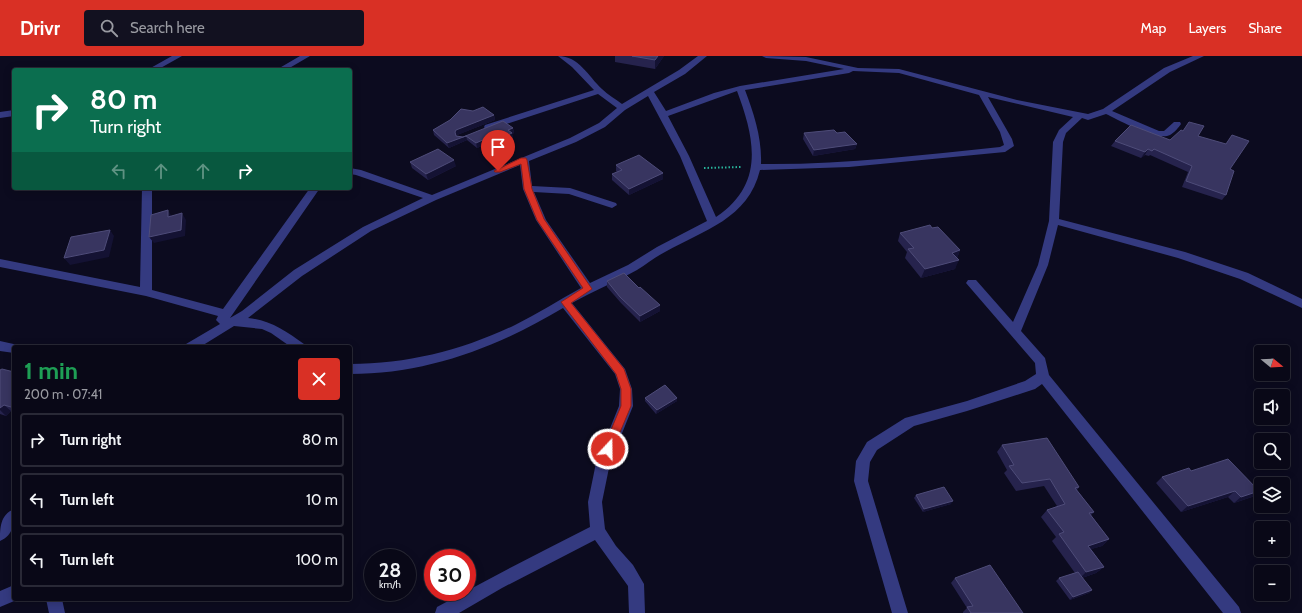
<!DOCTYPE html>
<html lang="en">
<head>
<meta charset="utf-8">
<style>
	body { margin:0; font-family:Cabin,sans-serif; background:#121120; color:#f1f3f6; height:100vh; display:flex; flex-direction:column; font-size:15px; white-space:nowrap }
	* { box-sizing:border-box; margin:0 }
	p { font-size:13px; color:#999aa1 }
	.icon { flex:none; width:22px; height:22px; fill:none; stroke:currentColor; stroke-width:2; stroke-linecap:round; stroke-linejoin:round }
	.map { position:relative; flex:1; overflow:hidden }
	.details { position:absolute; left:12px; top:289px; width:340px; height:256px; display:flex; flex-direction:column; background:#090817; border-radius:4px; box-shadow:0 2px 10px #0003,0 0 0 1px #292936 }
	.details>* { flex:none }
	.hud { position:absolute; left:12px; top:12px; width:340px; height:122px; border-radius:4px; box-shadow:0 2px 10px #0003,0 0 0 1px #292936; background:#0b6e4f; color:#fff; overflow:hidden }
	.needle { width:26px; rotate:108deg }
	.fabs { position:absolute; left:1254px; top:289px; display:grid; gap:8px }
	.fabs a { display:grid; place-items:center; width:36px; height:36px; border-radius:4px; background:#090817; box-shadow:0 2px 10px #0003,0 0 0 1px #292936; font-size:20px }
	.speed { position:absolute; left:364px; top:493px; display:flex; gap:8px; font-size:20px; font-weight:700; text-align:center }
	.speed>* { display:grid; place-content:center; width:52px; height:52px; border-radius:50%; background:#090817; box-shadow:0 2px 10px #0003,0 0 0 1px #292936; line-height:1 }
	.speed small { font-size:10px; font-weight:400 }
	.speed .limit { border:6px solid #d22; background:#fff; color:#111 }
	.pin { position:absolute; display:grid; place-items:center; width:34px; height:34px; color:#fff; margin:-41px -17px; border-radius:50% 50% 50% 0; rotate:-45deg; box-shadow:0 0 4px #0007 }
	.pin .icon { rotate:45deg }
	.me { position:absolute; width:44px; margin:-22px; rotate:21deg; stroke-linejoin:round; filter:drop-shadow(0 0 3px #0008) }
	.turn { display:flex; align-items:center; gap:14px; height:84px; padding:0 12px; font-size:18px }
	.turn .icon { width:52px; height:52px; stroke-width:2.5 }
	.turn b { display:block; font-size:28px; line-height:34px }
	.lanes { display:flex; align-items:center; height:38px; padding:0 12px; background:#0003; justify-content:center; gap:20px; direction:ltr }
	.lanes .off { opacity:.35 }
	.round { display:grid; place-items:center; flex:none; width:42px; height:42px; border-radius:4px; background:#121120 }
	.headline { display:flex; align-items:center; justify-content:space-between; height:68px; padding:0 12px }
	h1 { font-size:24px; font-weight:700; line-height:30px; color:#1e9e55 }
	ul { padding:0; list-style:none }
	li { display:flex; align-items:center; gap:12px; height:54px; margin:0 8px 6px; padding:0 4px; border:2px solid #292936; border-radius:4px }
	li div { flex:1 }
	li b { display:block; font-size:15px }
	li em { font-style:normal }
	header { display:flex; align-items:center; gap:24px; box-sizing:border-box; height:56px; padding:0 20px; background:#d93025; color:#fff }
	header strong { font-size:19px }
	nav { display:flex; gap:22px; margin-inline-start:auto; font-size:14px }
	.search { width:280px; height:36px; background:#121120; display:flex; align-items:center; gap:10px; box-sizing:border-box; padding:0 14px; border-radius:4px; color:#999aa1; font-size:15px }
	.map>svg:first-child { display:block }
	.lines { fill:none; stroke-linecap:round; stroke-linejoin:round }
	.path { stroke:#28b49b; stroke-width:2; stroke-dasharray:1.5 2; stroke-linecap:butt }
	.minor { fill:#343a80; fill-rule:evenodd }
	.wall { fill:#26234d }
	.shaded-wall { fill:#141233 }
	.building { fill:#383560; stroke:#4e4c79 }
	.route { fill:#d93025; stroke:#8d1f18 }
</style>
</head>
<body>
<header>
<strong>Drivr</strong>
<div class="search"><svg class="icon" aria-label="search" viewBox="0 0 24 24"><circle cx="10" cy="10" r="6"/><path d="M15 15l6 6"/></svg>Search here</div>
<nav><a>Map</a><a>Layers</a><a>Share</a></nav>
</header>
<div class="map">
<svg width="1302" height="557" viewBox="0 0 1302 557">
	<rect width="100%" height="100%" fill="#0c0b1f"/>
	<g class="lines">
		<path class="path" d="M704 112 741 111"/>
		<path class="minor" d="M172 0H182L157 14H147Z
			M300 0H310L286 14H276Z
			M558 0C579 0 588 20 602 33 608 39 616 43 622 48L679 14 698 0H707L685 18 654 36 666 55 714 37 740 30 844 13 806 5 766 2 762 0 806 1 858 12 899 13 1017 44 1088 58 1103 53 1164 12 1193 0H1204L1170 16 1112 55 1159 75H1164L1174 66H1180L1181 68C1179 71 1174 77 1170 79 1157 86 1119 64 1106 58L1088 64 1082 62 1066 77 1063 86 1059 163 1185 196 1248 217 1302 243V252L1240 223 1178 202 1058 169 1048 209 1021 275 1045 302 1049 319 1239 551 1241 557H1223L1042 328 1035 333 967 355 914 370 877 394 870 406 868 425 908 557H892L854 425 856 405 867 386 905 362 967 345 1025 325 1036 318 1035 307 966 227 968 224H976L1013 266 1038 209 1049 165 1053 86 1059 74 1073 61 988 41 1012 83 1014 90 1005 96 849 111 760 114C748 163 704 174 665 196 655 201 647 208 637 214 616 226 593 235 572 247L625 313 632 333 633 350 610 407 602 446 605 473 616 490 633 509 644 528 645 557H629L628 530 595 484 502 532 459 557H435L437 551C487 524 538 497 590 471L588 446 596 407 619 350 620 333 615 318 563 252C498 291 427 318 350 318V308C408 308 463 294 515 269 537 258 559 244 581 232L536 164 523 133 520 109 436 144 371 175 302 220 248 262C270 264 286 275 304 288L306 291H291L271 277 262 273 234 270 200 291H184L186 288 220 268 216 264 218 260 146 240 0 211V203L140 231 142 132H152V234L223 253 310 132H320L230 262 242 255 294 214 363 171 423 142 356 119 350 118V112L361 114 432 139 570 82 599 67 617 52 598 38 491 73H485L484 71 485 69 594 34 572 11ZM853 15 899 17 979 39 1000 76 1004 89 1000 91C920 99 841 109 761 108 762 82 754 58 745 34L849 17ZM737 35C755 83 765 128 716 161L689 100 668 60ZM648 40 680 100 707 165 657 191 628 209 590 227 546 164 534 136 569 138 612 152 617 149 616 147 570 132 532 130 529 105 576 86 605 71 625 54Z
			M14 54V60L0 62V56Z
			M0 285 18 289 20 291H14V297L0 295Z
			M14 453C14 467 14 479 0 485 0 472 0 459 14 453Z
			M14 529V543H19L0 551V535Z
			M46 543H62L65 557H49Z"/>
	</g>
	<path class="wall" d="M615 0H664L655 13 615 6Z
		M494 59 495 64 457 79V80L463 81 513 72 514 77 512 78 513 82 492 92 486 88 477 92 467 84 449 92 434 79 433 74Z
		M804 77H837L857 88 855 93 813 100 803 83Z
		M1198 80 1230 113 1226 139 1222 144 1182 131 1188 116 1150 99 1149 100 1145 99 1141 102 1111 90 1115 85 1170 84Z
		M410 106 456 110 428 124 412 112Z
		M616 109 663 117V123L629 139 612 124V118L617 116 616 115Z
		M900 177 960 194 957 202 955 213 921 222 905 202 907 196 898 185Z
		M607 225 639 232 660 255 640 266 621 247 607 231Z
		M0 314 14 316V356L11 355 6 360 0 358Z
		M645 342 677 345 656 358 645 345Z
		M1002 389 1079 431 1077 434 1094 456 1091 459 1109 483 1102 490 1091 493 1104 511 1096 517 1082 522 1092 534 1089 537 1070 544 1056 525 1059 522 1075 517 1052 485 1056 481 1041 461 1047 454 1057 450 1044 430 1016 435 1004 417 1007 414 997 396Z
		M1191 415 1259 435 1252 441 1234 447 1228 441 1181 456 1156 427 1162 421Z
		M916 439 951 448 923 456 914 442Z
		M955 522 1023 557H963V556L967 552 951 527Z"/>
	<path class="shaded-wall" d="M658 0H664L655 13V4Z
		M494 59 495 64 457 79 456 81 455 76 456 74Z
		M513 72 514 77 512 78 513 82 492 92 491 87 508 74Z
		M466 80 467 84 449 92 447 87Z
		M485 83 486 88 477 92 476 87Z
		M857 88 855 93 813 100 814 94Z
		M1148 93 1145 99 1141 102 1145 96Z
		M454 104 456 110 428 124 426 118Z
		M663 117V123L629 139V133Z
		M168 154 172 161H168Z
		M182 157 186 164 185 180 154 187 149 181Z
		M110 174 114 180 109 201 70 209 64 202Z
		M960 194 957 203 952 197Z
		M959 204 955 213 921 222 925 213Z
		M660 249V255L640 266V260Z
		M677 342V345L656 358 657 354Z
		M14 348V353L11 351Z
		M4 349 11 355 6 360 0 354V352Z
		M1235 435 1228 441 1181 456 1188 450Z
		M1259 435 1252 441 1234 447 1241 441Z
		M953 445 951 448 923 456 924 453Z
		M1109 483 1102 490 1081 496 1088 490Z
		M1104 511 1096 517 1079 523 1086 516Z
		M1092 534 1089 537 1070 544 1073 541Z"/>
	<path class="building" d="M632 0H658L655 4Z
		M483 51 494 59 456 74 455 76 456 80 463 81 503 65 513 72 508 74 512 77 491 87 485 83 476 87 466 80 447 87 433 74 450 64 461 53 473 55Z
		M1189 66 1204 70 1198 80 1226 88 1232 79 1249 85 1230 113 1234 115 1226 139 1186 125 1192 110 1154 93 1152 95 1148 93 1145 96 1115 85 1131 69 1170 84 1181 74 1183 75Z
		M834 74 837 77 845 76 857 88 814 94 804 77Z
		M438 93 454 104 426 118 410 106Z
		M639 99 663 117 629 133 612 118 622 114 616 109Z
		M168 154V161L182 157 181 174 149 181 151 159Z
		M930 169 932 172 938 171 960 194 952 197 959 204 925 213 908 193 914 192 900 177Z
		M110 174 104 194 64 202 71 181Z
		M624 217 639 232 640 231 660 249 640 260 620 241 607 225Z
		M2 313 14 316V348L11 351 4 349 0 352V314Z
		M665 329 677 342 657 354 645 342Z
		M1047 382 1079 431 1075 432 1094 456 1089 457 1109 483 1088 490 1104 511 1086 516 1059 478 1064 476 1047 454 1065 448 1050 423 1022 427 1009 410 1014 409 1002 389Z
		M1228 403 1259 435 1241 441 1235 435 1188 450 1162 421 1189 412 1191 415Z
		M944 431 953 445 924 453 916 439Z
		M990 509 1023 557H971L967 551 973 550 955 522Z
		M1078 516 1092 534 1073 541 1059 522Z"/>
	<path class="route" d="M521 102H526L527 104 532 133 544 163 592 233 571 247 624 313 631 333V350L613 393 612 396 608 398 604 396 603 393 621 350V333L616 318 561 246 583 232 537 164 524 133 521 108 500 116H495L494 115Z"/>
</svg>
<div class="fabs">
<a><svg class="needle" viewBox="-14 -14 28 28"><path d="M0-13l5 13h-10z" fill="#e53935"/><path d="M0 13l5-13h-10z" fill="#999aa1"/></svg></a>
<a><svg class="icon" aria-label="sound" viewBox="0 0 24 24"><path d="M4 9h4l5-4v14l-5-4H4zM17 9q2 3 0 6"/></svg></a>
<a><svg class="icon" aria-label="search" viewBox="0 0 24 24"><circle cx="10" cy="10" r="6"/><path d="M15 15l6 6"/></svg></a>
<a><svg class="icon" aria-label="layers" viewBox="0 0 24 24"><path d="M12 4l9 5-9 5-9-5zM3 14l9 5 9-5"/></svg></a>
<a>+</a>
<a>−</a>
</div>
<div class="speed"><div>28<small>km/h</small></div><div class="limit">30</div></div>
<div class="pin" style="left:498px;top:115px;background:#d93025"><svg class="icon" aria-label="arrive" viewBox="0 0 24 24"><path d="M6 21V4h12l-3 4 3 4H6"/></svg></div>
<svg class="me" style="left:608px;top:393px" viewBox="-20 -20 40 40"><circle r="17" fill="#d93025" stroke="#fff" stroke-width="3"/><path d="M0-11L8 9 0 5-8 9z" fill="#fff"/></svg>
<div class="hud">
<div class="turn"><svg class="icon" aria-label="right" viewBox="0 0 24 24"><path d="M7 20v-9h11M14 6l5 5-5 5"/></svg><div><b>80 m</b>Turn right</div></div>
<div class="lanes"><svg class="icon off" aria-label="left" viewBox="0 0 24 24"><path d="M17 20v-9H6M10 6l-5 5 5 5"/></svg><svg class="icon off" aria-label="ahead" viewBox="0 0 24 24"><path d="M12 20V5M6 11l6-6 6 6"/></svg><svg class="icon off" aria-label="ahead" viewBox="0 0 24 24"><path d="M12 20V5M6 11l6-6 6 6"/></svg><svg class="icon" aria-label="right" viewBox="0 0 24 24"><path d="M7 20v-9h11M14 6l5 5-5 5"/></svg></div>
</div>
<section class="details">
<div class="headline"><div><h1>1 min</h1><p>200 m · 07:41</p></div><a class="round" style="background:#d93025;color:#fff"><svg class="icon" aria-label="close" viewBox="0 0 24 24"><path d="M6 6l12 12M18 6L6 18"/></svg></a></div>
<ul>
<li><svg class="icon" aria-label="right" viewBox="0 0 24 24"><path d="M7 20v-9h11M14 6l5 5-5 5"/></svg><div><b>Turn right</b></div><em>80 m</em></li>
<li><svg class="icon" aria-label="left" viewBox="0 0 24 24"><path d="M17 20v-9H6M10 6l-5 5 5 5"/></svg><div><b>Turn left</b></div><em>10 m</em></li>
<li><svg class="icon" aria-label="left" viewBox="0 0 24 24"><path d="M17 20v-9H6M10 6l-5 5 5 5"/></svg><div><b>Turn left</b></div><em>100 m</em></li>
</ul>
</section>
</div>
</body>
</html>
